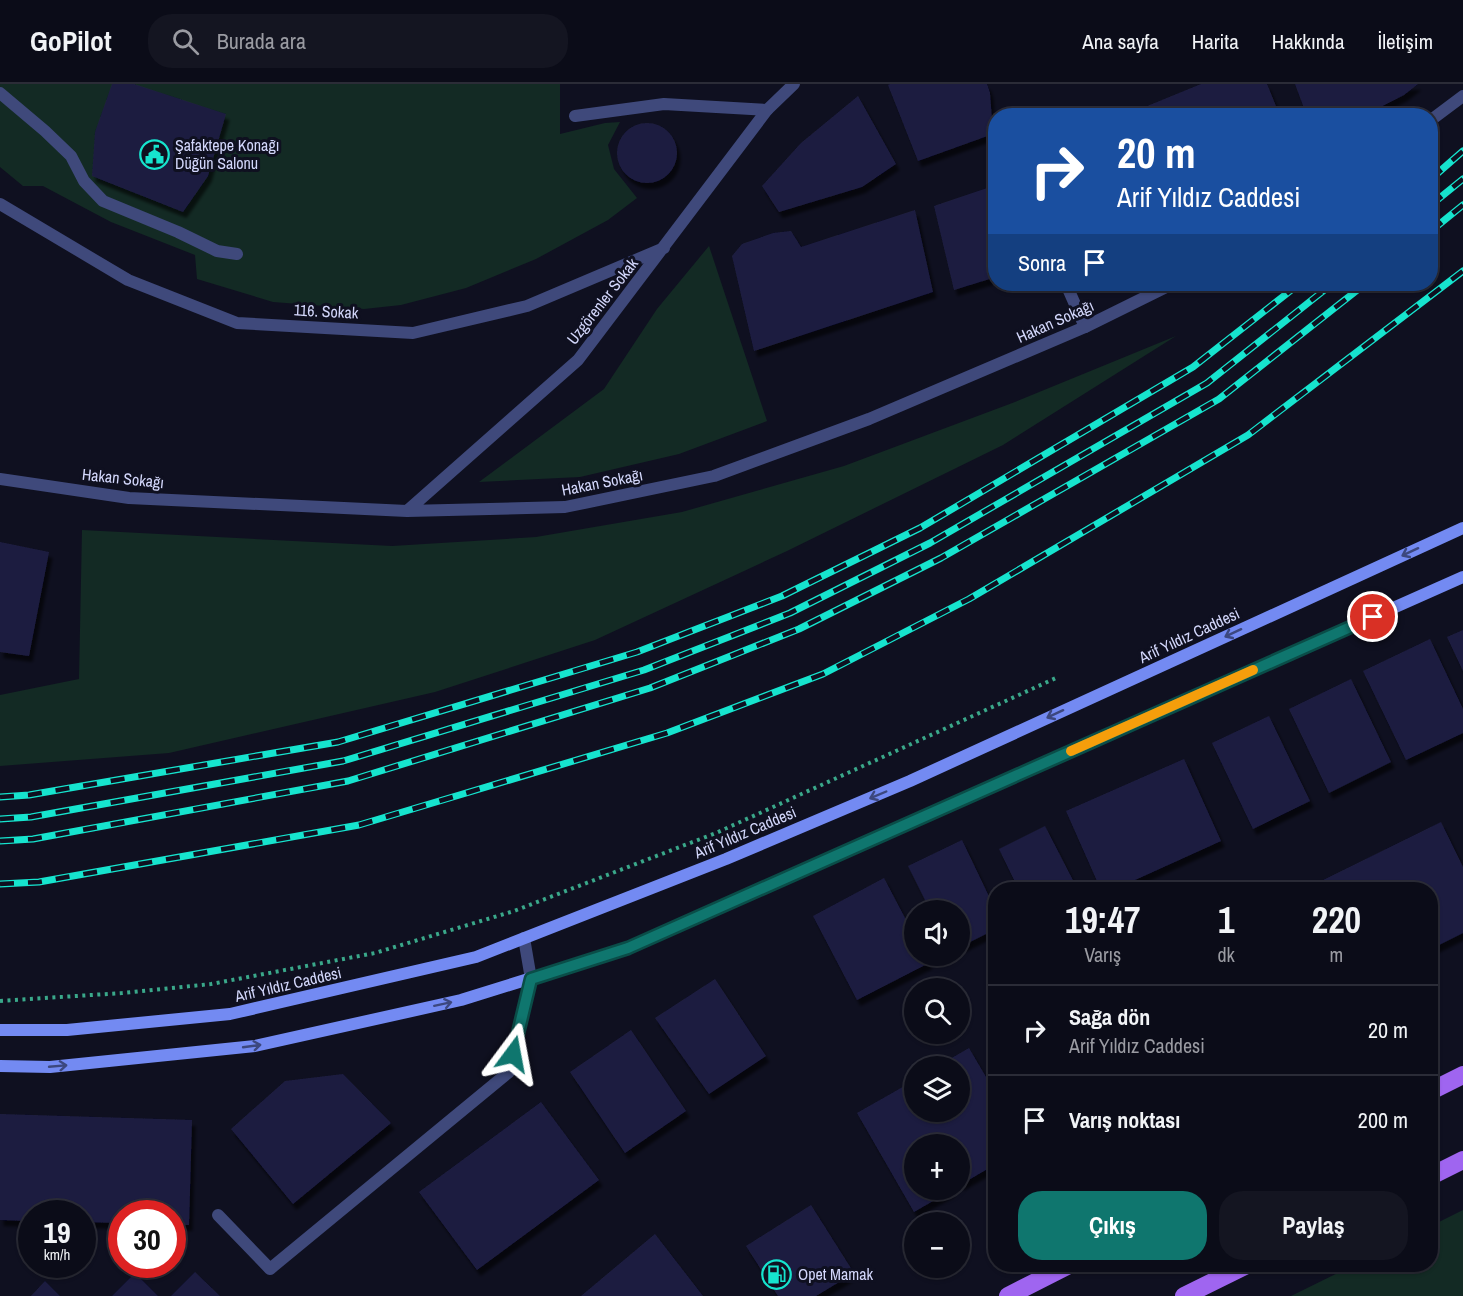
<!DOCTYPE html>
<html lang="tr">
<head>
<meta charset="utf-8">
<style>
	body { margin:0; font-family:"Archivo Narrow",sans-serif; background:#141521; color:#f1f3f6; height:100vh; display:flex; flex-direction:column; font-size:22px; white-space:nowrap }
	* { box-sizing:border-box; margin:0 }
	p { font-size:20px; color:#9a9ba2 }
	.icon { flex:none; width:33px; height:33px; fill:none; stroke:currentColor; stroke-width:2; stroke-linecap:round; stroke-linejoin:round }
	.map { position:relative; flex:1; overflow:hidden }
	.drawer { position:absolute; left:988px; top:798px; width:450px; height:390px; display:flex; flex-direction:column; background:#0b0c18; border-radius:24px; box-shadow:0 2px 4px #0004,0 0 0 2px #2b2c37 }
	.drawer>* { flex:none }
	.guide { position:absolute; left:988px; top:24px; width:450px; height:183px; border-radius:24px; box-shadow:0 2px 4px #0004,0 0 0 2px #2b2c37; background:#1a4fa0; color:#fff; overflow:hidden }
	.buttons { position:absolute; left:904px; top:816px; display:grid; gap:12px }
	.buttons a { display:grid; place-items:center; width:66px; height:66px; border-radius:50%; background:#0b0c18; box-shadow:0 2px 4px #0004,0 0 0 2px #2b2c37; font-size:30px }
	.speed { position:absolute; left:18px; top:1116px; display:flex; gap:12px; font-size:30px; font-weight:700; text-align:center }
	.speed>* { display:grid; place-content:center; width:78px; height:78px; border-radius:50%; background:#0b0c18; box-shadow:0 2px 4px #0004,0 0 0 2px #2b2c37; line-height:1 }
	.speed small { font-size:15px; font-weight:400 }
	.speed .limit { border:9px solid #d22; background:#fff; color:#111 }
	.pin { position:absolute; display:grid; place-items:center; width:51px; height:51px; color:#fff; margin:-26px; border:3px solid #fff; border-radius:50%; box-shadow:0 2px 6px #0007 }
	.me { position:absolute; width:66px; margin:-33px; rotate:13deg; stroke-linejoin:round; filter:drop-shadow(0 0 4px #0008) }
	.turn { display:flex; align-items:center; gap:21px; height:126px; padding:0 30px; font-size:27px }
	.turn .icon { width:78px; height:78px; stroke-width:2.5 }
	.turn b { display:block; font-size:42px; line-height:51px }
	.then { display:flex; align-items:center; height:57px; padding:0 30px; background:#0003; gap:12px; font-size:22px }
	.eta { display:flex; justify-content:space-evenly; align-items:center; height:102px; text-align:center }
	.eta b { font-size:36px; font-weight:800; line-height:42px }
	.primary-button { display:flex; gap:12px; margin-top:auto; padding:12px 30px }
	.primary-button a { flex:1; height:69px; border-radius:24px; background:#0f766e; color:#fff; font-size:24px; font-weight:800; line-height:69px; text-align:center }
	.primary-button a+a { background:#141521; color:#f1f3f6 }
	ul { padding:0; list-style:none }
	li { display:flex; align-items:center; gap:18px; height:90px; padding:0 30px; border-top:2px solid #2b2c37 }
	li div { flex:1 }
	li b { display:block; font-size:22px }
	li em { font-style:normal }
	header { display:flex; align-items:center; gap:36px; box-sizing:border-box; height:84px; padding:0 30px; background:#0b0c18; border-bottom:2px solid #2b2c37 }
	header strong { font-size:28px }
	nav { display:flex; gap:33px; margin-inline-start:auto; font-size:21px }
	.search { width:420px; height:54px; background:#141521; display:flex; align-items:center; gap:15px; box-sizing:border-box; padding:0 21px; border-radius:24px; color:#9a9ba2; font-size:22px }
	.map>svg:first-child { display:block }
	.green { fill:#132a24 }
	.building { fill:#1d1d40; filter:url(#shadow) }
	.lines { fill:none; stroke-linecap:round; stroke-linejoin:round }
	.path { stroke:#3aa88a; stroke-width:4; stroke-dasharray:3 4.5; stroke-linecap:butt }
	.lane { stroke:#3f497b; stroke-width:12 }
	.street { stroke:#3f497b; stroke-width:12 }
	.secondary { stroke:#738af2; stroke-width:12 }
	.primary { stroke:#9f65f0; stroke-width:18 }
	.rail-casing { stroke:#16e4ce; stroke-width:7 }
	.rail { stroke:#0f1020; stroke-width:4.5; stroke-dasharray:14; stroke-linecap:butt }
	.oneway { stroke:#3c477e }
	.route-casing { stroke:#0a4d48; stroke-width:15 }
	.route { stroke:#0f766e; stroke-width:10 }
	.slow { stroke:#f59e0b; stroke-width:10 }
	.labels { text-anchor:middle; stroke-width:6; stroke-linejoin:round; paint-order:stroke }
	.poi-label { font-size:16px; fill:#d3d7fb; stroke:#0f1020; text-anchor:start }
	.street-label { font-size:16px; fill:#d3d7fb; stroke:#0f1020 }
</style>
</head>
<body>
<header>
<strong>GoPilot</strong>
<div class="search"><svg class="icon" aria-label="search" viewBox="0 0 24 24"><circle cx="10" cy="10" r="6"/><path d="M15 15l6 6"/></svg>Burada ara</div>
<nav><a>Ana sayfa</a><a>Harita</a><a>Hakkında</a><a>İletişim</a></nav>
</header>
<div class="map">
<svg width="1463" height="1212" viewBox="0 0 1463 1212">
	<defs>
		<filter id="shadow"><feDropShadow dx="3.5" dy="6" stdDeviation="1.5" flood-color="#0009"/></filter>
	</defs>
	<rect width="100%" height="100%" fill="#0f1020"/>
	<path class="green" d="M0 0H560V50L605 39 620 38 608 61 614 85 637 114 608 136 536 175 466 204 401 221 364 225 273 218 197 195 195 171 111 138 43 102H23L0 83Z
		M709 162 767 337 679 370 580 393 479 398 604 305 657 225Z
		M1176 252 1003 361 787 467 595 556 435 608 169 669 0 682V611L79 595 82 446 392 462 536 453 682 428 844 382 1015 318Z
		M1463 1126V1212H1291L1354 1181 1431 1180V1142Z"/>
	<path class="building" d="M112 0H134L226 30 208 92 183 128 92 92 95 48Z
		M890 0H987L990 9 993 50 918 77 888 1Z
		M1201 0H1267L1280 32H1123Z
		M1295 0H1418L1404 11 1363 32H1307Z
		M858 12 896 80 862 103 779 128 762 102 801 59Z
		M617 69a30 30 0 1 1 60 0a30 30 0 1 1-60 0Z
		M996 101V193L954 206 934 122Z
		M915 126 933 208 754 267 732 172 742 160 773 149 791 147 801 163Z
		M0 458 49 468 29 572 0 568Z
		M1463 546V587L1447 553Z
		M1430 555 1463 625V649L1406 676 1363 587Z
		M1351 595 1391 678 1329 709 1289 625Z
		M1269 632 1310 717 1253 745 1212 659Z
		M1184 675 1221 757 1113 806H1101L1066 727Z
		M1441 738 1463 783V849L1431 865V806H1316L1313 801Z
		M1045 742 1078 806H1019L999 765Z
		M962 756 996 827V845L960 863V826H930L908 782Z
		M884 794 915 853V872H925L929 879 857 916 813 832Z
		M715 895 766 972 709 1010 655 934Z
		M631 946 686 1027 625 1069 570 988Z
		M969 964 996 1010V1080L960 1101V1060H915V1106H952L914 1128 857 1029 915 996V1028H960V982H938Z
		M343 990 391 1039 293 1120 231 1045 285 997Z
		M541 1018 599 1096 477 1186 419 1108Z
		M0 1030 192 1036 189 1141H172V1130H122V1139L82 1138V1130H32V1137L0 1136Z
		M811 1121 854 1189 816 1212H778L746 1162Z
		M655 1150 703 1212H581Z
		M195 1188 220 1212H171Z
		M135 1189 158 1212H112Z
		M45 1197 60 1212H31Z"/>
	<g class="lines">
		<path class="path" d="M0 917 122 909 211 900 375 869 514 827 716 749 1056 594"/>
		<path class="lane" d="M0 9 45 47 71 72 84 97 103 117 178 148 217 167 237 170
			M575 32 664 20 767 26
			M1066 200 1085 243"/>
		<path class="street" d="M1431 36 1463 12
			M0 120 128 196 237 239 413 249 527 222 664 164
			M0 395 129 414 407 427 565 423 714 392 869 335 1085 243 1172 200
			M407 427 578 276 767 26 794 0
			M218 1131 270 1185 509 988 531 895 524 854"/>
		<path class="secondary" d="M0 946H67L230 930 476 873 726 775 910 697 1463 444
			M0 982 50 983 255 962 461 916 628 864 1463 493"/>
		<path class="primary" d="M1431 1007 1463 991
			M1431 1092 1463 1076
			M1008 1212 1071 1180
			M1184 1212 1249 1180"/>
		<defs>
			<path id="rail" d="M1431 95 1463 67
				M1431 121 1463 95
				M1431 147 1463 121
				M0 713 29 711 338 658 637 568 782 512 920 444 1193 283 1299 200
				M0 735 31 733 343 677 644 586 790 529 930 459 1207 299 1332 200
				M0 757 33 755 348 697 650 604 799 545 941 474 1219 315 1365 200
				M0 800 39 798 359 741 667 649 823 590 969 515 1248 351 1463 187"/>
		</defs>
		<use href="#rail" class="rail-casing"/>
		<use href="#rail" class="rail"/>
	</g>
	<defs><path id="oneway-shaft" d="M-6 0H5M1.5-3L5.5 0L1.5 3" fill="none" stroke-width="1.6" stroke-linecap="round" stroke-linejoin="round" transform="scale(1.5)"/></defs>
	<g class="oneway">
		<use href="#oneway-shaft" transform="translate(1410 468) rotate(155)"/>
		<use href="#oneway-shaft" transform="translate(1233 549) rotate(155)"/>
		<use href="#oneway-shaft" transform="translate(1055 630) rotate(155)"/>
		<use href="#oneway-shaft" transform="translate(878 711) rotate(157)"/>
		<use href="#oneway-shaft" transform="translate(443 920) rotate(-12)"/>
		<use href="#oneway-shaft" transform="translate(252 962) rotate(-8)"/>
		<use href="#oneway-shaft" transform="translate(58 982) rotate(-5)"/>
	</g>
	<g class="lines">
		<defs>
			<path id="route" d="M513 970 531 895 628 864 1373 533"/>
		</defs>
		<use href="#route" class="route-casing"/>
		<use href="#route" class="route"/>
		<path class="slow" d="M1071 667 1253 586"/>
	</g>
	<defs>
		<symbol id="civic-ring" viewBox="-11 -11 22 22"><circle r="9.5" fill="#0f1020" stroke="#16e4ce" stroke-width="1.5"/><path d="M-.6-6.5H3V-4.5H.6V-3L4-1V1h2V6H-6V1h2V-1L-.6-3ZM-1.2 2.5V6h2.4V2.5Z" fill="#16e4ce"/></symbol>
		<symbol id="fuel-ring" viewBox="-11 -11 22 22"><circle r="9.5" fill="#0f1020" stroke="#16e4ce" stroke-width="1.5"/><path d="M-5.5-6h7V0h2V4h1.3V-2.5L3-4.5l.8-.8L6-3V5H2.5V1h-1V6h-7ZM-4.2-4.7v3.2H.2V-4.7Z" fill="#16e4ce"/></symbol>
	</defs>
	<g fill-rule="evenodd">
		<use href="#civic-ring" x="138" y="54" width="33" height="33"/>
		<use href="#fuel-ring" x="760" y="1174" width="33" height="33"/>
	</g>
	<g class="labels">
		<g class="poi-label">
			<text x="175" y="67">Şafaktepe Konağı<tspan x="175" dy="18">Düğün Salonu</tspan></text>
			<text x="798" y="1196">Opet Mamak</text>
		</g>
		<g class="street-label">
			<text transform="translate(602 217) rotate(-52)" y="6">Uzgörenler Sokak</text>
			<text transform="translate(326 227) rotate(3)" y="6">116. Sokak</text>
			<text transform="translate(1055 237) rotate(-24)" y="6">Hakan Sokağı</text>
			<text transform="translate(123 394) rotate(6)" y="6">Hakan Sokağı</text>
			<text transform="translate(602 398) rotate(-11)" y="6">Hakan Sokağı</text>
			<text transform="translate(1189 551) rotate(-25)" y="6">Arif Yıldız Caddesi</text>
			<text transform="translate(745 748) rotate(-23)" y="6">Arif Yıldız Caddesi</text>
			<text transform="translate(288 900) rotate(-13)" y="6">Arif Yıldız Caddesi</text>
		</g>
	</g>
</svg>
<div class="buttons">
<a><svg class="icon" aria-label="sound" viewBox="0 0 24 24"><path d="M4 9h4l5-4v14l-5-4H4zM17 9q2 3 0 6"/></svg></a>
<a><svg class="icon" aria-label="search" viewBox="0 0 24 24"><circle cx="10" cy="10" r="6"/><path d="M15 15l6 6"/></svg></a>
<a><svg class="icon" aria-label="layers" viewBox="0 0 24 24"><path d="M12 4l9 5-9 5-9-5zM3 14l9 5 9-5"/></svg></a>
<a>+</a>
<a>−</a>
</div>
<div class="speed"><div>19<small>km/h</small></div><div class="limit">30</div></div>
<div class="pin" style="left:1373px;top:533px;background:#d93025"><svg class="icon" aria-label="arrive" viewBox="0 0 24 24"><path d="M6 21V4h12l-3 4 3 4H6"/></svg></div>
<svg class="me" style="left:513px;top:970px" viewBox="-20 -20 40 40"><path d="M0-17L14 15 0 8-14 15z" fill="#0f766e" stroke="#fff" stroke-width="4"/></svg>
<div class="guide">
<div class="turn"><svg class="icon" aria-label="right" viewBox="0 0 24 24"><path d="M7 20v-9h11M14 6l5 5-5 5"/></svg><div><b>20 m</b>Arif Yıldız Caddesi</div></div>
<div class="then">Sonra<svg class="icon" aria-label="arrive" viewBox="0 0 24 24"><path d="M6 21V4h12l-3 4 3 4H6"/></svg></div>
</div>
<section class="drawer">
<div class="eta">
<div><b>19:47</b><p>Varış</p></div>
<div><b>1</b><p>dk</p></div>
<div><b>220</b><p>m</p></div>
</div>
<ul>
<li><svg class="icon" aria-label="right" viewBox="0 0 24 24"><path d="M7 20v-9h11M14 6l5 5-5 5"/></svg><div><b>Sağa dön</b><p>Arif Yıldız Caddesi</p></div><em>20 m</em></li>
<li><svg class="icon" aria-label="arrive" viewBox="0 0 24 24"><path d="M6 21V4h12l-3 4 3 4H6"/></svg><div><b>Varış noktası</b></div><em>200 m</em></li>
</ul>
<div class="primary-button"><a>Çıkış</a><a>Paylaş</a></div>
</section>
</div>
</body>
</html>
